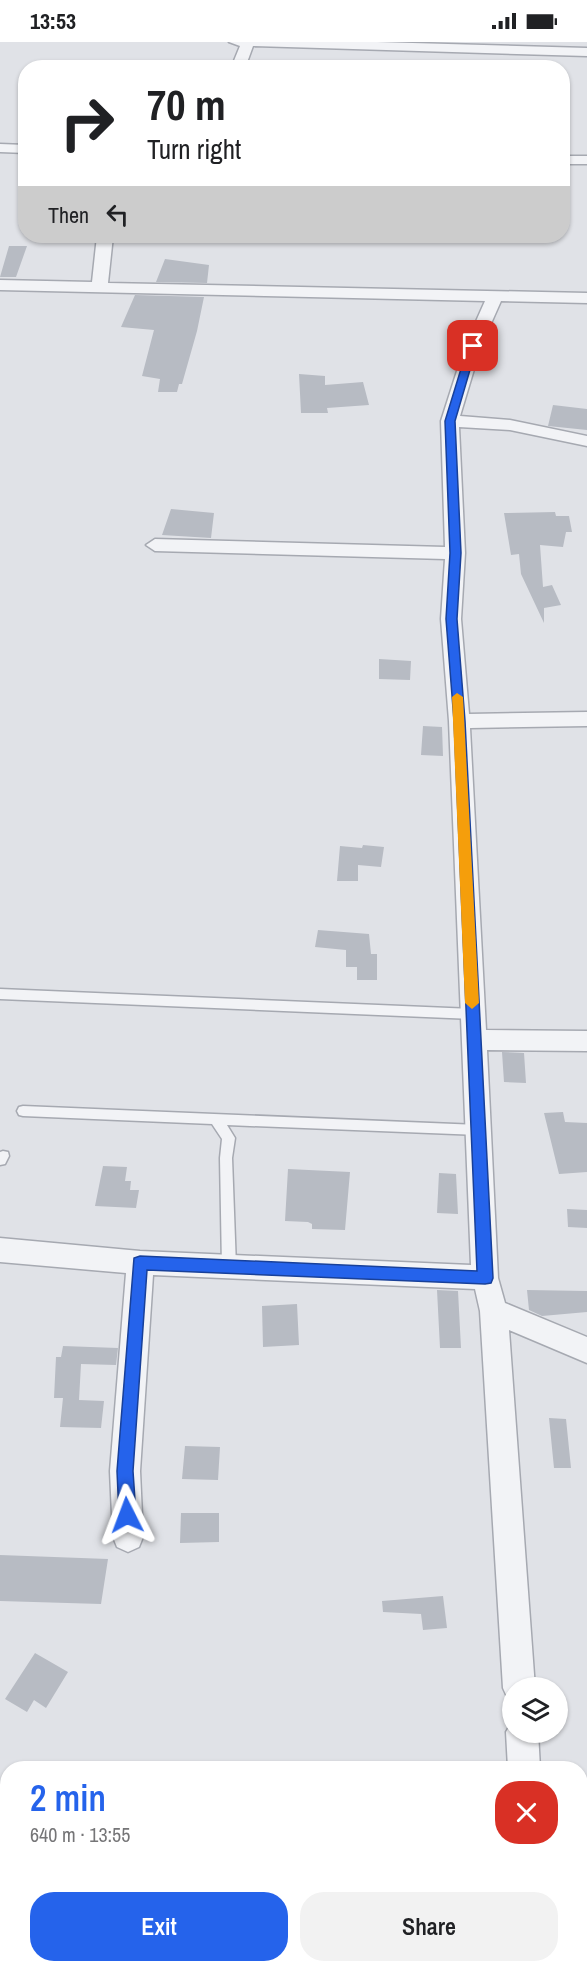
<!DOCTYPE html>
<html lang="en">
<head>
<meta charset="utf-8">
<style>
	body { margin:0; font-family:"Archivo Narrow",sans-serif; background:#f2f2f2; color:#202124; height:100vh; display:flex; flex-direction:column; font-size:22px; white-space:nowrap }
	* { box-sizing:border-box; margin:0 }
	p { font-size:20px; color:#757577 }
	.icon { flex:none; width:33px; height:33px; fill:none; stroke:currentColor; stroke-width:2; stroke-linecap:round; stroke-linejoin:round }
	.map { position:relative; flex:1; overflow:hidden }
	.sheet { position:absolute; left:0px; top:1719px; width:588px; height:212px; display:flex; flex-direction:column; background:#fff; border-radius:24px 24px 0 0; box-shadow:0 2px 4px #0004 }
	.sheet>* { flex:none }
	.guide { position:absolute; left:18px; top:18px; width:552px; height:183px; border-radius:24px; box-shadow:0 2px 4px #0004; background:#fff; color:#202124; overflow:hidden }
	.tools { position:absolute; left:502px; top:1635px; display:grid; gap:12px }
	.tools a { display:grid; place-items:center; width:66px; height:66px; border-radius:50%; background:#fff; box-shadow:0 2px 4px #0004; font-size:30px }
	.pin { position:absolute; display:grid; place-items:center; width:51px; height:51px; color:#fff; margin:-26px; border-radius:12px; box-shadow:0 3px 9px #0006 }
	.me { position:absolute; width:66px; margin:-33px; rotate:357deg; stroke-linejoin:round; filter:drop-shadow(0 0 4px #0008) }
	.turn { display:flex; align-items:center; gap:21px; height:126px; padding:0 30px; font-size:27px }
	.turn .icon { width:78px; height:78px; stroke-width:2.5 }
	.turn b { display:block; font-size:42px; line-height:51px }
	.then { display:flex; align-items:center; height:57px; padding:0 30px; background:#0003; gap:12px; font-size:22px }
	.round { display:grid; place-items:center; flex:none; width:63px; height:63px; border-radius:24px; background:#f2f2f2 }
	.overview { display:flex; align-items:center; justify-content:space-between; height:102px; padding:0 30px }
	h1 { font-size:36px; font-weight:600; line-height:45px; color:#2563eb }
	.action { display:flex; gap:12px; margin-top:auto; padding:12px 30px }
	.action a { flex:1; height:69px; border-radius:24px; background:#2563eb; color:#fff; font-size:24px; font-weight:600; line-height:69px; text-align:center }
	.action a+a { background:#f2f2f2; color:#202124 }
	.status { display:flex; justify-content:space-between; align-items:center; height:42px; padding:0 30px; background:#fff; direction:ltr }
	.status svg { height:16px; fill:currentColor }
	.map>svg:first-child { display:block }
	.building { fill:#b7bbc3 }
	.lines { fill:none; stroke-linecap:round; stroke-linejoin:round }
	.service-casing { stroke:#a6a9b1; stroke-width:3 }
	.minor-casing { stroke:#a6a9b1; stroke-width:3 }
	.service { fill:#f2f3f6; fill-rule:evenodd }
	.minor { fill:#f2f3f6; fill-rule:evenodd }
	.route { fill:#2563eb; stroke:#184099; stroke-width:1.5 }
	.slow { fill:#f59e0b }
</style>
</head>
<body>
<div class="status"><b>13:53</b><svg viewBox="0 0 49 12"><path d="M0 12V9h3v3zM5 12V6h3v6zM10 12V3h3v9zM15 12V0h3v12zM26 1h20v11H26zM47 4h2v5h-2z"/></svg></div>
<div class="map">
<svg width="587" height="1930" viewBox="0 0 587 1930">
	<rect width="100%" height="100%" fill="#e0e2e7"/>
	<path class="building" d="M9 204H27L16 235H0Z
		M165 217 209 223 207 241 156 240Z
		M135 253 204 255 197 289 182 342H179L177 350H158L160 337 142 334 154 288 121 285Z
		M299 332 325 334V343L363 340 369 363 327 366 328 371H301Z
		M553 363 587 367V388L548 384Z
		M171 467 214 471 211 496 162 493Z
		M555 470 556 474H569L572 490H566L563 505 540 503 543 545 552 543 561 563 544 566V581L521 532 519 512 511 513 504 471Z
		M379 617 411 619 410 638 379 637Z
		M423 684 442 685 443 714 421 713Z
		M363 803 384 805 381 825 358 823V839H337L340 804 362 806Z
		M318 888 369 892 371 912H377V938H357V925H346V908L315 905Z
		M502 1010 524 1011 526 1041 504 1040Z
		M563 1070 565 1080 587 1081V1130L559 1132 544 1071Z
		M103 1124 127 1125 125 1139H131L130 1148H139L136 1166 95 1164Z
		M288 1127 350 1130 345 1188 312 1187V1182L308 1180 285 1179Z
		M439 1131 456 1132 458 1172 437 1171Z
		M567 1167 587 1168V1186L568 1185Z
		M437 1248 458 1249 461 1306H440Z
		M527 1248 587 1249V1270L542 1274 529 1268Z
		M297 1262 299 1303 263 1305 262 1264Z
		M63 1304 118 1306 116 1323 81 1322 79 1358 104 1359 101 1386 60 1385 63 1356H54L56 1315H61Z
		M549 1376 566 1377 571 1426H554Z
		M185 1404 220 1405 218 1438 182 1437Z
		M181 1471H219V1500L180 1501Z
		M0 1513 108 1517 101 1562 0 1559Z
		M443 1554 447 1586 423 1588 421 1572 383 1570 382 1559Z
		M35 1611 68 1630 46 1666 34 1658 27 1670 5 1657Z"/>
	<g class="lines">
		<defs>
			<path id="service" d="M0 947 473 967 477 969 479 972 477 975 473 977 0 957Z
				M23 1064 479 1083 483 1084 485 1088 483 1092 479 1093 227 1083 235 1096 232 1116 236 1225 234 1229 229 1231 224 1229 222 1225 220 1116 222 1097 212 1082 23 1074 19 1073 17 1069 19 1065Z
				M3 1109 8 1110 9 1114 5 1122 0 1123V1110Z"/>
			<path id="minor" d="M229 0H377L587 6V14L253 4 245 26H231L240 4Z
				M0 102 26 103V111L0 110Z
				M562 114H587V122H562Z
				M97 194H113L108 241 587 251V261L501 259 481 304 460 374 510 378 587 394V404L510 388 459 385 465 511 461 577 469 672 587 670V684L470 686 486 988 587 989V1009L487 1008 498 1236 505 1261 587 1295V1321L509 1288 535 1646H513V1659L508 1657 503 1646 480 1269 475 1247 153 1233 140 1429 143 1495 139 1505 128 1510 117 1505 113 1495 110 1429 126 1231 0 1220V1196L140 1209 471 1223 449 679 441 577 445 517 155 509 146 503 155 497 445 505 441 379 465 304 485 259 0 248V238L92 240Z
				M513 1678V1690H538L540 1726H508L506 1690Z
				M520 1923H554V1930H520Z"/>
		</defs>
		<use href="#service" class="service-casing"/>
		<use href="#minor" class="minor-casing"/>
		<use href="#service" class="service"/>
		<use href="#minor" class="minor"/>
	</g>
	<path class="route" d="M473 301 477 304 455 379 461 511 457 577 465 679 493 1236 491 1241 485 1242 147 1228 133 1429 136 1473 133 1479 127 1481 121 1479 119 1473 117 1429 134 1216 140 1214 477 1229 454 679 446 577 450 511 445 379 468 304Z"/>
	<path class="slow" d="M457 651 463 655 479 961 472 967 465 961 452 655Z"/>
</svg>
<div class="tools">
<a><svg class="icon" aria-label="layers" viewBox="0 0 24 24"><path d="M12 4l9 5-9 5-9-5zM3 14l9 5 9-5"/></svg></a>
</div>
<div class="pin" style="left:473px;top:304px;background:#d93025"><svg class="icon" aria-label="arrive" viewBox="0 0 24 24"><path d="M6 21V4h12l-3 4 3 4H6"/></svg></div>
<svg class="me" style="left:127px;top:1473px" viewBox="-20 -20 40 40"><path d="M0-17L14 15 0 8-14 15z" fill="#2563eb" stroke="#fff" stroke-width="4"/></svg>
<div class="guide">
<div class="turn"><svg class="icon" aria-label="right" viewBox="0 0 24 24"><path d="M7 20v-9h11M14 6l5 5-5 5"/></svg><div><b>70 m</b>Turn right</div></div>
<div class="then">Then<svg class="icon" aria-label="left" viewBox="0 0 24 24"><path d="M17 20v-9H6M10 6l-5 5 5 5"/></svg></div>
</div>
<section class="sheet">
<div class="overview"><div><h1>2 min</h1><p>640 m · 13:55</p></div><a class="round" style="background:#d93025;color:#fff"><svg class="icon" aria-label="close" viewBox="0 0 24 24"><path d="M6 6l12 12M18 6L6 18"/></svg></a></div>
<div class="action"><a>Exit</a><a>Share</a></div>
</section>
</div>
</body>
</html>
